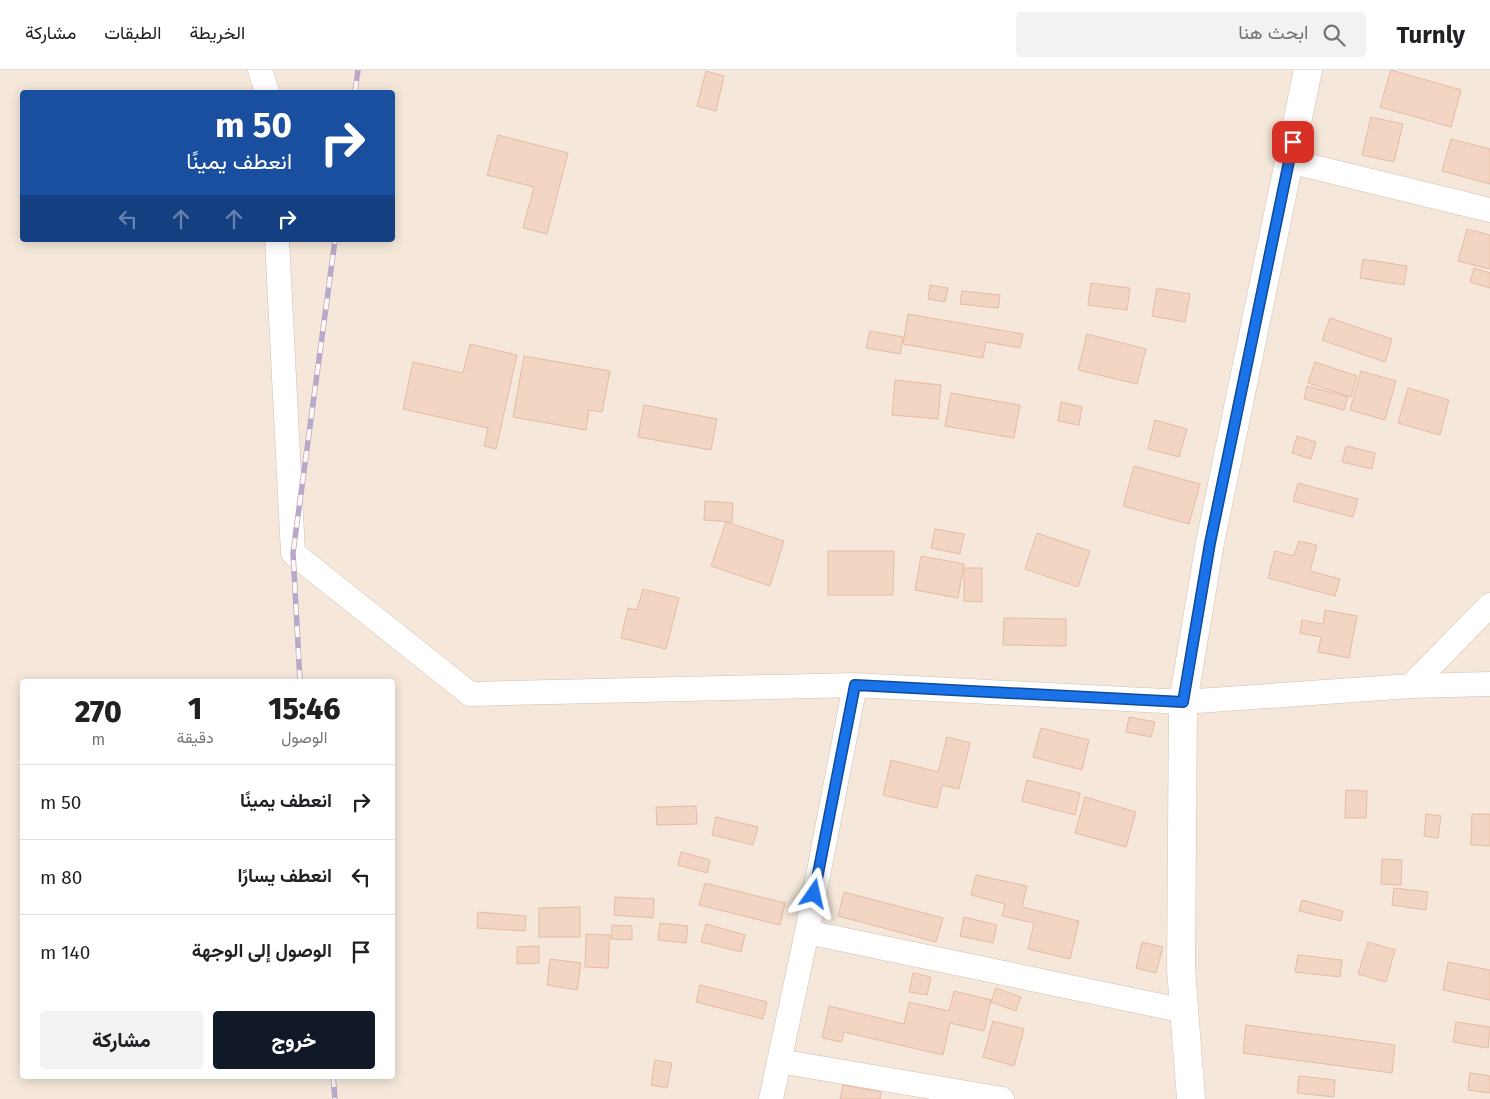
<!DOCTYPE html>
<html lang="ar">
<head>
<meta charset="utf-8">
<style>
	body { margin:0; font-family:"Fira Sans",Vazirmatn,sans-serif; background:#f2f2f2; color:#202124; direction:rtl; height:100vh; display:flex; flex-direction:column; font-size:19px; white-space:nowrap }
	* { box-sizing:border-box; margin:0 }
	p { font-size:16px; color:#757577 }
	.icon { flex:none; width:28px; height:28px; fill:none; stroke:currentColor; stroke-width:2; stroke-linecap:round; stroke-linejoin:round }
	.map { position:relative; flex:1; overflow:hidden; direction:ltr }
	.details { position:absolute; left:20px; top:609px; width:375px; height:400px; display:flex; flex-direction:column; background:#fff; border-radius:5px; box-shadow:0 2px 12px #0003; direction:rtl }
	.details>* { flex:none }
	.hud { position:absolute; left:20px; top:20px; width:375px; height:152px; border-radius:5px; box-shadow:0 2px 12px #0003; direction:rtl; background:#1a4fa0; color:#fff; overflow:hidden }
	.pin { position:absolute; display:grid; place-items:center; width:42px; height:42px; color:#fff; margin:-21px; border-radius:10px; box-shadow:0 2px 8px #0006 }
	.me { position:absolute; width:55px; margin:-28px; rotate:11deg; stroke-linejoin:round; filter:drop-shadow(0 0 4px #0008) }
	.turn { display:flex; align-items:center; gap:18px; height:105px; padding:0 20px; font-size:22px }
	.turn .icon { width:65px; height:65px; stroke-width:2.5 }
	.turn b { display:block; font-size:35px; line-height:42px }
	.lanes { display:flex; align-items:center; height:48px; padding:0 20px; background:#0003; justify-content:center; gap:25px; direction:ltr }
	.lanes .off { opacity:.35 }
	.eta { display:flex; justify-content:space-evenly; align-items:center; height:85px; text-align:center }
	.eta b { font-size:30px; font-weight:800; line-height:35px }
	.primary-button { display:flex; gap:10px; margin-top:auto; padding:10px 20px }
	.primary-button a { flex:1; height:58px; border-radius:5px; background:#111827; color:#fff; font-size:20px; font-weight:800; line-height:58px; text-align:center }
	.primary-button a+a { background:#f2f2f2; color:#202124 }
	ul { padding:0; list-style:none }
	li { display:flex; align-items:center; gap:15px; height:75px; padding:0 20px; border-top:1px solid #e0e0e0 }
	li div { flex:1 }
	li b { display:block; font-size:19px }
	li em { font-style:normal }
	header { display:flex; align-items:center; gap:30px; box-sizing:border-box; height:70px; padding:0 25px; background:#fff; border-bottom:1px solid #e0e0e0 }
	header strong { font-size:24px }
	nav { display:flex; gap:28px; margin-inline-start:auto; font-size:18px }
	.search { width:350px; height:45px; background:#f2f2f2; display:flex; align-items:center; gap:12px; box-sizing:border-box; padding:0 18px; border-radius:5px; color:#757577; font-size:19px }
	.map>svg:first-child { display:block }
	.residential { fill:#f5e8da; fill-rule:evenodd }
	.building { fill:#f3d5c3; stroke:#e6bba3 }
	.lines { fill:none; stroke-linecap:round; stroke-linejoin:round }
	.street-casing { stroke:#d1beb0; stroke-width:25 }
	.secondary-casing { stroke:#d6c0b0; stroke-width:29 }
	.street { stroke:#fff; stroke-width:24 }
	.secondary { stroke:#fff; stroke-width:28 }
	.rail-casing { stroke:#b9a8c9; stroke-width:5.5 }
	.rail { stroke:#fffaf3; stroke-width:4; stroke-dasharray:11; stroke-linecap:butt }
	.route-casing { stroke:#114b97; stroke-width:12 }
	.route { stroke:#1a73e8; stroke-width:9 }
</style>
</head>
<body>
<header>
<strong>Turnly</strong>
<div class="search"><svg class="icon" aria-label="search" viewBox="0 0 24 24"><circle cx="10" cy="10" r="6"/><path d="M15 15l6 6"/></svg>ابحث هنا</div>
<nav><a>الخريطة</a><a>الطبقات</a><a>مشاركة</a></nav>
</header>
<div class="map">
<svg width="1490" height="1029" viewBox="0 0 1490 1029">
	<rect width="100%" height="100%" fill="#fdf6ec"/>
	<path class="residential" d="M0 0H1490V1029H0ZM22 22H392V170H22ZM22 611H392V1006H22Z"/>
	<path class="building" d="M1391 0 1461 20 1451 57 1380 37Z
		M706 1 724 6 716 41 697 36Z
		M1371 47 1403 54 1394 92 1362 85Z
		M498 65 568 83 547 164 523 158 534 117 487 105Z
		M1451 69 1490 79V114L1442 101Z
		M1467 159 1490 165V199L1458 191Z
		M1363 189 1407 196 1404 215 1360 208Z
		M1474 198 1490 203V218L1470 212Z
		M1091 213 1130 218 1127 240 1088 235Z
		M930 215 948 218 945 232 928 229Z
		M1157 218 1190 224 1185 252 1152 246Z
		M962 221 1000 225 998 238 960 234Z
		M908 244 1023 264 1020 278 986 272 983 288 903 274Z
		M1330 248 1392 269 1385 292 1322 270Z
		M870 261 903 267 900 284 866 278Z
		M1087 264 1146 279 1137 314 1078 300Z
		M470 274 517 285 496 379 484 376 488 358 403 339 413 292 463 303Z
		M524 286 610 301 602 342 589 340 586 360 513 347Z
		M1315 292 1357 306 1351 327 1308 313Z
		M1361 301 1396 311 1385 350 1350 340Z
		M895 310 941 315 938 349 892 345Z
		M1307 316 1348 327 1344 340 1304 329Z
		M1408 318 1449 330 1440 365 1398 353Z
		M951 323 1020 335 1014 368 945 356Z
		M1061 332 1082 337 1079 355 1058 351Z
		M644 335 717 349 711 380 638 367Z
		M1155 350 1187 359 1179 387 1148 379Z
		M1297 366 1316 372 1311 389 1292 383Z
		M1346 376 1375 383 1372 399 1342 392Z
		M1134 396 1200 414 1189 454 1123 436Z
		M1298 413 1358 429 1353 447 1293 431Z
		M705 431 733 433 732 452 704 450Z
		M726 452 784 471 770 516 711 496Z
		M935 459 964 464 960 484 931 478Z
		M1037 463 1090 481 1078 517 1025 499Z
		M1299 471 1317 475 1310 501 1340 509 1335 526 1268 508 1275 481 1294 486Z
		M828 481H894L893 525H828Z
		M921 486 964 494 958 528 915 520Z
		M964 498H982V532L964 531Z
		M643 519 679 528 666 579 621 568 628 538 637 540Z
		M1325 540 1357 546 1349 588 1318 582 1321 567 1300 563 1302 550 1323 554Z
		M1004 548 1066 549V576L1003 575Z
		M1129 647 1155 652 1151 667 1126 662Z
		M1041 658 1089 670 1082 700 1033 687Z
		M947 667 970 673 959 719 942 715 937 738 883 725 891 690 938 702Z
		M1027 710 1080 723 1075 745 1022 731Z
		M1346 720 1367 721 1366 748H1345Z
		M1085 727 1136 742 1126 777 1075 763Z
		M696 736 697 754 657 755 656 737Z
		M1426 744 1441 746 1438 768 1424 766Z
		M1472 744H1490V776L1471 775Z
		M716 747 758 757 753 775 712 765Z
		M681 782 710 790 707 803 678 795Z
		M1382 789 1402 790 1401 815 1381 814Z
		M976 805 1027 816 1022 837 1079 851 1070 889 1028 879 1034 853 1002 846 1005 834 971 825Z
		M705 813 785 833 780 855 699 835Z
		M1394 818 1428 822 1426 840 1392 835Z
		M844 822 943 848 936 872 838 846Z
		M615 827 654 829 653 848 614 845Z
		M1302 830 1343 841 1341 851 1299 841Z
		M580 837V867H539V838Z
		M478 842 526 846 525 861 477 858Z
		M964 847 997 855 993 873 960 866Z
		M660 853 688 856 686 873 658 870Z
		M706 854 745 865 741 882 701 872Z
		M612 855 632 856V870L611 869Z
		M586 864 610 865 608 898 585 897Z
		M1142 872 1163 877 1156 903 1136 898Z
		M1368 872 1395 880 1386 912 1358 904Z
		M539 876V893L517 894V877Z
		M1298 885 1342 890 1340 907 1295 902Z
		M550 889 581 893 577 920 547 915Z
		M1448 892 1490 900V930L1443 920Z
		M913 903 931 907 927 925 909 922Z
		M700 915 767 932 763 949 696 932Z
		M996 918 1021 927 1016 941 991 932Z
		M954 921 991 930 984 961 950 953 943 985 844 962 842 972 822 968 829 936 904 954 909 932 949 941Z
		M993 951 1024 959 1014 996 983 987Z
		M1456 952 1490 957 1488 978 1453 972Z
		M1246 955 1395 975 1392 1003 1243 983Z
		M655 990 672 993 667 1018 651 1015Z
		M1470 1003 1490 1006V1023L1468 1020Z
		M1299 1006 1335 1010 1334 1027 1297 1023Z
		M843 1015 881 1022 880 1029H840Z"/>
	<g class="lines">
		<defs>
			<path id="street" d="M260 0 267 22
				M1289 91 1490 140
				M277 170 293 483 470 624 855 615 1183 632 1411 616 1490 614
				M1411 616 1490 535
				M807 862 1185 941
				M779 991 1002 1029
				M771 1029 807 862 855 615"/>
			<path id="secondary" d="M1191 1029 1181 899 1183 632 1210 473 1308 0"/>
		</defs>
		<use href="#street" class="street-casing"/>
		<use href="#secondary" class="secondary-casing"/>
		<use href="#street" class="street"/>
		<use href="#secondary" class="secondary"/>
		<defs>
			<path id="rail" d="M355 22 358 0
				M300 611 293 483 335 170
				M333 1006 335 1029"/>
		</defs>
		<use href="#rail" class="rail-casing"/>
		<use href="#rail" class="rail"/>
	</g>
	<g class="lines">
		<defs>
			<path id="route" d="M814 824 855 615 1183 632 1210 473 1293 72"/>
		</defs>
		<use href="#route" class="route-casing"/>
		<use href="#route" class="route"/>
	</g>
</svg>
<div class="pin" style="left:1293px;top:72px;background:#d93025"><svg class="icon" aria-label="arrive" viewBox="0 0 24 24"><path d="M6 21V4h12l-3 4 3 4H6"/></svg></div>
<svg class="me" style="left:814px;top:824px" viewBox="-20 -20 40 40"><path d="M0-17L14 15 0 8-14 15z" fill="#1a73e8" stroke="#fff" stroke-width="4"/></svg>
<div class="hud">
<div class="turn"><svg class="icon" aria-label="right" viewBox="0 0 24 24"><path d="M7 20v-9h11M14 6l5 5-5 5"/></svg><div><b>50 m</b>انعطف يمينًا</div></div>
<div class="lanes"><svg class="icon off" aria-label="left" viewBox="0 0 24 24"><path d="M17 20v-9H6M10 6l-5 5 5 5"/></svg><svg class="icon off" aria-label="ahead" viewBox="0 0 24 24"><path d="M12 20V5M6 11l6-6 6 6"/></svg><svg class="icon off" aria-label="ahead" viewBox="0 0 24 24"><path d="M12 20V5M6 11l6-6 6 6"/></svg><svg class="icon" aria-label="right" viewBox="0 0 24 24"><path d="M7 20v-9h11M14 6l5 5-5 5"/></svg></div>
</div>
<section class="details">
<div class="eta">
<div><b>15:46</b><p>الوصول</p></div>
<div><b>1</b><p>دقيقة</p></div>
<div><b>270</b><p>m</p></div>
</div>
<ul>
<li><svg class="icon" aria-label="right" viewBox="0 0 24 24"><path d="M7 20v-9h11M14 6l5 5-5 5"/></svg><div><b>انعطف يمينًا</b></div><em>50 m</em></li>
<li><svg class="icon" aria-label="left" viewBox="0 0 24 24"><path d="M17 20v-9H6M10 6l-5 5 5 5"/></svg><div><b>انعطف يسارًا</b></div><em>80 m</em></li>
<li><svg class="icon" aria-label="arrive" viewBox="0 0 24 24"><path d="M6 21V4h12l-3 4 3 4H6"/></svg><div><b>الوصول إلى الوجهة</b></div><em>140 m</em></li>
</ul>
<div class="primary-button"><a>خروج</a><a>مشاركة</a></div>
</section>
</div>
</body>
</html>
